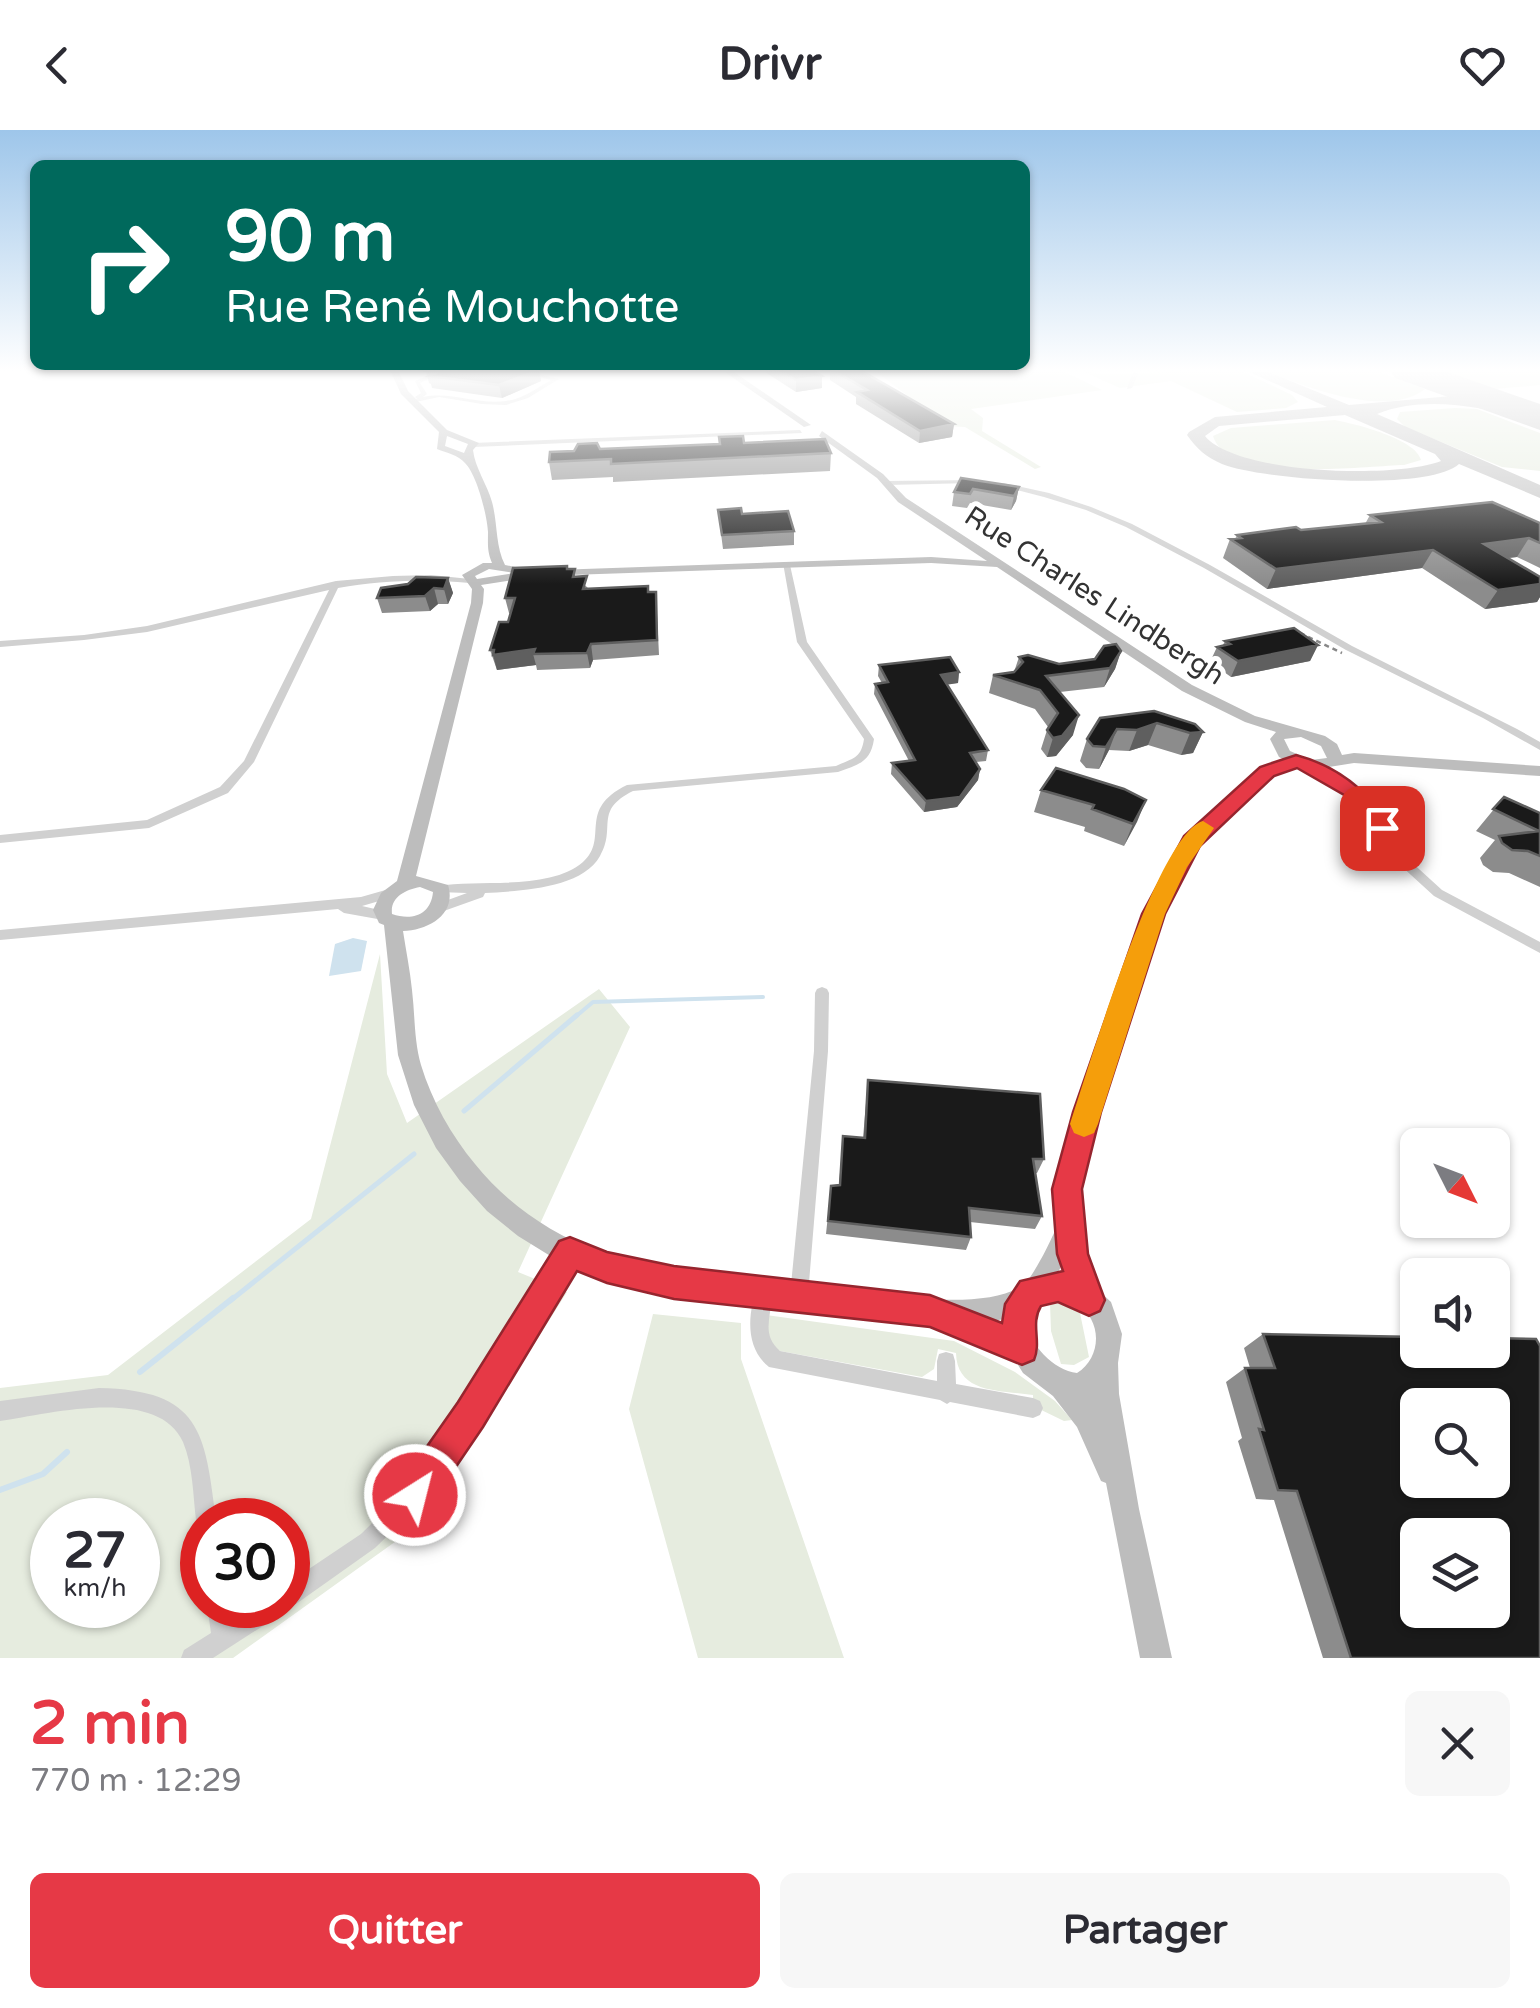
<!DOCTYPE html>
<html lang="fr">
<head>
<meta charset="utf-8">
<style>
	body { margin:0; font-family:"Varela Round",sans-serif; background:#f7f7f7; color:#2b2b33; height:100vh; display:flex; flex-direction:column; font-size:38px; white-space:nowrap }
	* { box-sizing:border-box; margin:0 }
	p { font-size:32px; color:#7c7c81 }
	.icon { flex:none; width:55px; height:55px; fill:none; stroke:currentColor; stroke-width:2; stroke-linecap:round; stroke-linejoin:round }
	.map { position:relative; height:1528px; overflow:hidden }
	.side { display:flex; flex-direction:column; background:#fff; flex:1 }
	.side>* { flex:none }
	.banner { position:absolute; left:30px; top:30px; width:1000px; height:210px; border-radius:15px; box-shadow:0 2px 8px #0004; background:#00695c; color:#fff; overflow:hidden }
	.needle { width:65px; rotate:132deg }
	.tools { position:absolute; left:1400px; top:998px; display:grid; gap:20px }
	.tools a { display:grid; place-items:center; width:110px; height:110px; border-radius:15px; background:#fff; box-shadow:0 2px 8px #0004; font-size:50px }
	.speed { position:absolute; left:30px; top:1368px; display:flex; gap:20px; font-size:50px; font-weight:700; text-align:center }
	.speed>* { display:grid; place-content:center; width:130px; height:130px; border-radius:50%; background:#fff; box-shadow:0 2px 8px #0004; line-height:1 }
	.speed small { font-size:25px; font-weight:400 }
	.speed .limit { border:15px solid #d22; background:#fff; color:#111 }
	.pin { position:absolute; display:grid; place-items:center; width:85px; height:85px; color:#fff; margin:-42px; border-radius:20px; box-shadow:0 5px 15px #0006 }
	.me { position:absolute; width:110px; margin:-55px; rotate:36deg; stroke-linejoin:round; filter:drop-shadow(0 0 8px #0008) }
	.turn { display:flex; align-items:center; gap:35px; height:210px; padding:0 30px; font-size:45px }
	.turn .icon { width:130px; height:130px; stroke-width:2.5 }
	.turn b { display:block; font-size:70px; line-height:85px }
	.round { display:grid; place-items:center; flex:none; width:105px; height:105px; border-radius:15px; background:#f7f7f7 }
	.headline { display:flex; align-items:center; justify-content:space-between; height:170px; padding:0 30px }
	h1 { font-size:60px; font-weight:700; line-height:75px; color:#e63946 }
	.button { display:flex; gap:20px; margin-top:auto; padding:20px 30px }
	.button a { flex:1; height:115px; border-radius:15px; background:#e63946; color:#fff; font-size:40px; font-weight:700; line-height:115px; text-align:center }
	.button a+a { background:#f7f7f7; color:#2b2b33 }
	header { display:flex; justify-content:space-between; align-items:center; height:130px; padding:0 30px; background:#fff; font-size:45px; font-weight:700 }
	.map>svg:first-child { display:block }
	.green { fill:#e6ecdf; fill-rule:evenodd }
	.water { fill:#cfe2ee }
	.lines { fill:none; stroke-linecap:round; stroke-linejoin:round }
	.stream-far2 { stroke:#cfe2ee; stroke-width:4 }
	.stream-far1 { stroke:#cfe2ee; stroke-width:5 }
	.stream { stroke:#cfe2ee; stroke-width:6 }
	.taxiway { fill:#c4c4c4; fill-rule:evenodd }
	.runway { fill:#c4c4c4; fill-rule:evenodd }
	.street { fill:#d0d0d0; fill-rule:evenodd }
	.secondary { fill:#bdbdbd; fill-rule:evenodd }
	.rail { stroke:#888; stroke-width:2.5; stroke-dasharray:5 4; stroke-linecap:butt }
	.wall { fill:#8c8c8c }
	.shaded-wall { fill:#5f5f5f }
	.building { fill:#1a1a1a; stroke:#5f5f5f; stroke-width:2.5; fill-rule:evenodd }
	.route { fill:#e63946; stroke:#96252e; stroke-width:2.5 }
	.slow { fill:#f59e0b }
	.labels { text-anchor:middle; stroke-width:10; stroke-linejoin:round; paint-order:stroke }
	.far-street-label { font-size:28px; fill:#333; stroke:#fff }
</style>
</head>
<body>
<header><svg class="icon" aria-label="back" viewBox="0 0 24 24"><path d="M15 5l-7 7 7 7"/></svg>Drivr<svg class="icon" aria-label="heart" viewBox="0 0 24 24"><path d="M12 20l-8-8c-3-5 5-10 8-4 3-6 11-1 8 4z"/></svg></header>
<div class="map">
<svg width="1540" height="1528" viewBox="0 0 1540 1528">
	<rect width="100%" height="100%" fill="#fff"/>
	<path class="green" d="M874 240H1061L1102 260 971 279 983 288 982 301 1041 337 1035 339 965 297 947 296Z
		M1080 240 1101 244 1239 240 1292 265 1298 272 1286 278 1237 282 1171 251 1120 258Z
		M1264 240H1374L1425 259C1387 289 1306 257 1264 240Z
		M1441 240H1540V255L1494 259Z
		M1455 278 1477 279 1540 303V341L1502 337 1405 297 1397 289 1400 282Z
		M1335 290C1356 294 1416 309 1421 330L1404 335C1365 336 1227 354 1213 306L1231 298Z
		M380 824 387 944 407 993 599 859 630 897 518 1142 567 1162 444 1357 399 1409 233 1528H0V1258L108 1245 311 1089ZM52 1390H138V1475H52ZM202 1390H288V1475H202Z
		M1050 1173H1064L1080 1183 1089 1227 1074 1235 1061 1234 1051 1201Z
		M653 1184 741 1193V1229L844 1528H698L629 1279Z
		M766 1185 954 1211 1015 1242 1055 1271 1072 1290 1064 1291 1033 1276V1265C1000 1260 957 1264 956 1223L938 1219 934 1239 922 1247 780 1221 770 1216Z"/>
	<path class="water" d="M353 808 367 811 361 841 329 846 335 814Z"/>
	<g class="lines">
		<path class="stream-far2" d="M574 888 593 872 763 867"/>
		<path class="stream-far1" d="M464 981 577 885
			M230 1171 414 1024"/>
		<path class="stream" d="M140 1242 233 1168
			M0 1360 43 1344 67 1322"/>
		<path class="taxiway" d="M1245 240H1264L1349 275 1452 266 1492 270 1536 282V288L1530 290C1483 277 1424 265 1377 284L1540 355V368L1459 334C1428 362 1262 350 1222 334 1206 327 1197 319 1187 305L1189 302 1215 287 1327 277ZM1345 285 1435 324 1441 331C1396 349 1236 344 1205 306L1219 296Z"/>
		<path class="runway" d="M1390 240H1442L1540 274V300L1395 248Z"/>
		<path class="street" d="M441 240H449L420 253 427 264 423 267C452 261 477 275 506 271 523 269 537 258 551 250L511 240H521L559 249 528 268 506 275 482 274 439 267 411 273V271L417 269 415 267 421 263 415 251Z
			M1135 242 1138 244 1132 258 1127 259 1132 244Z
			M800 300 802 303 473 317 470 315 473 313Z
			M975 350V352L973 353 886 355 883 353 886 351Z
			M1003 353 1049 363 1091 377 1132 394 1210 435 1352 516 1517 599 1540 612V620L1483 588 1346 520 1204 438 1126 397 1086 380 1044 367 1001 356 999 355Z
			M783 433 790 435 807 512 874 609C871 632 858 635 838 642L633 661C593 681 617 697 600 726 582 759 518 761 485 763L483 767 441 782 437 780 435 777 437 774 467 763 438 762 436 759 438 756C478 749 550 761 583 732 610 708 576 680 627 655L836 636C853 628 861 629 864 609L797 512Z
			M431 445 470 449 474 451 470 453C425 449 383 450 338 458L254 632 228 663 149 698 0 713V705L147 690 220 657 244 631 329 460 147 502 84 510 0 517V511L84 505 147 496 336 451 393 446Z
			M1310 632 1366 666 1383 687 1397 719 1442 760 1540 812V823L1434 766 1388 724 1372 688 1358 672 1306 637 1305 635 1306 633Z
			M389 759 395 764 393 767 362 776 388 782 389 785 388 788 383 790 344 783 338 779 0 810V800L361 767Z
			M822 857 827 859 829 863 828 921 808 1165 805 1171 799 1174 793 1171 790 1165 814 921 815 863 817 859Z
			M570 1113 576 1116 579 1122 576 1128 477 1292 422 1372 375 1418 296 1474 286 1476 283 1483 213 1528H181L184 1520 211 1503 207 1475H229L232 1490 255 1475H288V1453L361 1404 408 1358 463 1278 564 1116Z
			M764 1152 770 1155C777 1179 757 1201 780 1221L937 1251V1231L939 1224 946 1222 953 1224 955 1231 956 1254 1033 1268 1040 1271 1043 1278 1040 1285 1033 1288 950 1272 947 1274 940 1270 769 1237C744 1217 748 1182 758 1155Z
			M99 1258C201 1260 205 1302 216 1390H202V1399L199 1397 196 1390C193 1365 193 1336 183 1312 158 1255 47 1284 0 1291V1271Z"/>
		<path class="secondary" d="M390 240H398L408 261 447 300 479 313 473 320C475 338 487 354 492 372 498 394 495 415 505 435L525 439 526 441 931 427 987 431 898 372 877 348 819 306 822 301 883 344 906 368 1192 555 1255 586 1325 606 1337 614 1342 625 1354 623 1540 636V646L1354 633 1310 640 1298 636 1272 645 1209 702 1185 736 1163 784 1098 982 1079 1059 1084 1124 1098 1160 1111 1172 1122 1204 1118 1233 1119 1264 1139 1379 1172 1528H1140L1106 1353 1101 1351 1077 1297 1053 1266 1023 1243 1013 1227 930 1194 694 1167 638 1158 590 1143 552 1127 518 1106 487 1081 460 1051 436 1018 414 975 398 925 384 795 379 793 373 780 381 763 397 751 471 473 472 459 462 445 483 433H492C487 421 488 414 488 402 487 385 477 345 465 333 458 325 447 323 437 319L439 302 401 264ZM447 306 468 314 464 323 445 316ZM931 433 997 437 1182 561 1245 592 1276 602 1270 609 1279 627 1285 630C1243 646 1191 694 1169 734 1147 773 1133 817 1119 860 1097 922 1076 984 1059 1047 1055 1062 1060 1077 1058 1092 1056 1102 1034 1145 1026 1152 989 1189 841 1158 790 1152 725 1144 658 1145 596 1121 550 1103 506 1073 475 1034 451 1005 432 971 421 935 414 911 415 885 412 860 410 840 406 821 403 801 429 800 457 784 448 755L416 746 483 473 484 459 481 455 539 446ZM489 439 515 443 477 449 475 446ZM1301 607 1321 616 1327 628 1311 630 1290 621 1284 609ZM420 757 433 762C431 785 412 791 392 784 390 767 405 760 420 757ZM1063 1133 1068 1147 1057 1144ZM1051 1167C1058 1169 1069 1170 1076 1174 1103 1189 1102 1228 1077 1243 1042 1239 1002 1181 1051 1167ZM1004 1189V1198L988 1192Z
			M722 240H731L811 295 804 297Z"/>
		<path class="rail" d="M1300 503 1342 523"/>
	</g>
	<path class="wall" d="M762 240H813L822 258 796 262Z
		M830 240H860L954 294 952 307 919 313 856 274V267L830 250Z
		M426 241 541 251 502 268 432 258 431 254 429 253Z
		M719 307 744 313 831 323 830 341 613 352V347L552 350 549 332 600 319 719 314Z
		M961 348 1019 357 1016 371 1011 380 970 373 967 378 952 376 954 362Z
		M718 380 742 384 794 401V415L723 419Z
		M1370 385 1540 393V438L1517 427 1508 428 1540 447V467L1537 472 1485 479 1422 438 1267 459 1223 428 1230 409H1235L1237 405 1365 394Z
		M568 439 589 459 648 456 649 462H656L659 525 593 530 590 538 537 540 536 535 497 540 490 520 508 492 510 483H509L505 468Z
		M448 448 453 463 448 474H438L430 481 382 483 377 468Z
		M1225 511 1318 515 1310 531 1231 547 1210 532 1217 517 1223 515Z
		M1121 521 1115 539 1104 557 1060 562 1073 605 1056 626 1047 627 1041 619 1048 597 1035 579 989 563 993 545 1014 542 1019 527 1059 534 1095 529Z
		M879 535 959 542 958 553 947 554 988 620 986 631 976 632 980 639 978 650 957 677 924 682 891 644 892 633 909 631 874 564 875 554 882 553 878 546Z
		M1154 581 1203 602 1193 623 1181 625 1148 615 1129 621 1109 620 1099 639 1086 638 1080 631 1087 609Z
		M1041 660 1146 670 1124 716 1084 701 1085 697 1034 682Z
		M1504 667 1540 683V757L1509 743 1493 742 1483 735 1480 728 1495 710 1476 701Z
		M868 950 1044 1029 1037 1043H1035L1042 1086 1035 1099 970 1092 971 1107 966 1120 826 1104 831 1056 839 1055 843 1006 863 1008Z
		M1263 1204 1540 1528H1323L1274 1370 1256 1369 1238 1311 1242 1308 1226 1252 1245 1238H1250L1244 1218Z"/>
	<path class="shaded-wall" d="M539 240 541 251 502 268 499 255Z
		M822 246V258L796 262V250Z
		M954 294 952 307 919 313 920 301Z
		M1019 357 1016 371 1011 380 1014 366Z
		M1529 408 1517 427 1472 432 1484 414Z
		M1433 420 1422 438 1267 459 1276 439Z
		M448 448 453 463 448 474 444 459Z
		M1540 454V467L1537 472 1485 479 1498 460Z
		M434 458 438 474 430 481 425 466Z
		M591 514 593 530 590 538 587 523Z
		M1318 515 1310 531 1231 547 1238 531Z
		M535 519 533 524 536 535 497 540 493 525Z
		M1121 521 1115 539 1104 557 1110 538Z
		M959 542 958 553 939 556 941 545Z
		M1079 585 1073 605 1056 626 1047 627 1053 608Z
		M1157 593 1148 615 1129 621 1137 600Z
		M1117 599 1109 620 1099 639 1106 617Z
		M1203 602 1193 623 1181 625 1190 603Z
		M980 639 978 650 957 677 924 682 926 671Z
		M1146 670 1137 692 1124 716 1133 694Z"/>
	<path class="building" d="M429 240H538L499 255 429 246 436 243 426 241Z
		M780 240H813L822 246 796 250Z
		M833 240H860L954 294 920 301 857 262 867 260Z
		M743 306 744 313 825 309 831 323 611 334V329L549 332 550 322 574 321 578 314 597 313 600 319 720 314 719 307Z
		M961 348 1019 357 1014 366 973 359 970 364 954 362Z
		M1492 372 1540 393V413L1529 408 1484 414 1540 447V454L1498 460 1433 420 1276 439 1230 409 1241 408 1237 405 1296 397 1301 400 1381 392 1370 385Z
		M741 378 742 384 788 381 794 401 722 405 718 380Z
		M567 436V439H575L573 447 587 446 583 459 648 456V462H656L657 510 591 514 587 523 533 524 535 519 493 525 494 520H490L499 492H508L515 468H505L513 438Z
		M416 447 448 448 444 459 434 458 425 466 377 468 381 458 408 454Z
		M1294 498 1318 515 1238 531 1217 517 1230 514 1225 511Z
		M1116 514 1121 521 1110 538 1046 546 1079 585 1062 606 1053 608 1047 600 1058 583 1040 560 993 545 1014 542 1023 532 1019 527 1028 525 1059 534 1095 529 1104 516Z
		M950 527 959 542 941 545 988 620 970 623 980 639 960 667 926 671 892 633 915 630 875 554 888 552 879 535Z
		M1154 581 1195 594 1203 602 1190 603 1157 593 1137 600 1117 599 1106 617 1093 616 1087 609 1100 588Z
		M1056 638 1124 659 1146 670 1133 694 1092 679 1094 675 1041 660Z
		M1504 667 1540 683V726L1528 721 1512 720 1502 713 1499 706 1539 701 1493 679Z
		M868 950 1040 964 1044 1029H1033L1042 1086 969 1078 971 1107 828 1091 831 1056 840 1055 843 1006 865 1008Z
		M1263 1204 1418 1207V1220H1492V1208L1536 1209 1540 1216V1528H1351L1297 1361 1278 1360 1259 1299 1264 1300 1245 1238H1275ZM1418 1275H1492V1350H1418ZM1418 1405H1492V1480H1418Z"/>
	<linearGradient id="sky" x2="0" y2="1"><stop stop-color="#9ec6ea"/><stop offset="0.53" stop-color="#fff"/><stop offset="1" stop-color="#fff" stop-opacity="0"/></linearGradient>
	<rect width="1540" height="454" fill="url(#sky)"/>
	<path class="route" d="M1296 625C1338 636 1369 661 1392 698L1382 705 1374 703 1351 669 1297 638 1274 646 1200 716 1165 784 1101 982 1082 1059 1088 1124 1105 1170 1100 1181 1089 1186 1058 1172 1041 1176C1030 1194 1042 1211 1034 1230L1022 1235 930 1197 674 1169 607 1153 577 1141 483 1297 428 1378 415 1383 402 1378 396 1365 402 1352 458 1272 559 1111 570 1107 607 1122 674 1136 930 1165 1002 1193 1005 1174 1020 1151 1063 1141 1057 1124 1052 1059 1073 982 1142 784 1184 706 1260 637Z"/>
	<path class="slow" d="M1203 691 1214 698 1187 737 1165 784 1098 994 1094 1003 1084 1007 1074 1003 1070 994C1087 943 1157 704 1203 691Z"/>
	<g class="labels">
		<g class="far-street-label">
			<text transform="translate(1095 465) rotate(33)" y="10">Rue Charles Lindbergh</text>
		</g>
	</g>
</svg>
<div class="tools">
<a><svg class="needle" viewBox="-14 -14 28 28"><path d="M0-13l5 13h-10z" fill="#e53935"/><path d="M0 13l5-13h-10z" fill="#7c7c81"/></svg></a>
<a><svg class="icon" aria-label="sound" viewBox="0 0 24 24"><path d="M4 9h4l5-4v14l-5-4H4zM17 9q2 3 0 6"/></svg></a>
<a><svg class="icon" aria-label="search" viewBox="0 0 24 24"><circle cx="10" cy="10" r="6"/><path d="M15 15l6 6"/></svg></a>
<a><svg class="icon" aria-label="layers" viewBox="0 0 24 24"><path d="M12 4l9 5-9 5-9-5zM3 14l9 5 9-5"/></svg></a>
</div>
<div class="speed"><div>27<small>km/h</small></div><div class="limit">30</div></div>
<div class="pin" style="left:1382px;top:698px;background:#d93025"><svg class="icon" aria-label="arrive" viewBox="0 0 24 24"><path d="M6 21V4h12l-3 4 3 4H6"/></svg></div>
<svg class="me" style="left:415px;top:1365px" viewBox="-20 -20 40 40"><circle r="17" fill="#e63946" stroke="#fff" stroke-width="3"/><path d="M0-11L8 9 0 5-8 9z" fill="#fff"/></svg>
<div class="banner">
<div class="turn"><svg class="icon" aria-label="right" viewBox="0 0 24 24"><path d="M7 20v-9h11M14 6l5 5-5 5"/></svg><div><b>90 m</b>Rue René Mouchotte</div></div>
</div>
</div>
<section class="side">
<div class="headline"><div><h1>2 min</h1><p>770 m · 12:29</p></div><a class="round"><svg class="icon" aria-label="close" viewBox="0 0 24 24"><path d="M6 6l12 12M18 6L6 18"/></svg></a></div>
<div class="button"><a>Quitter</a><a>Partager</a></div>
</section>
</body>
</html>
